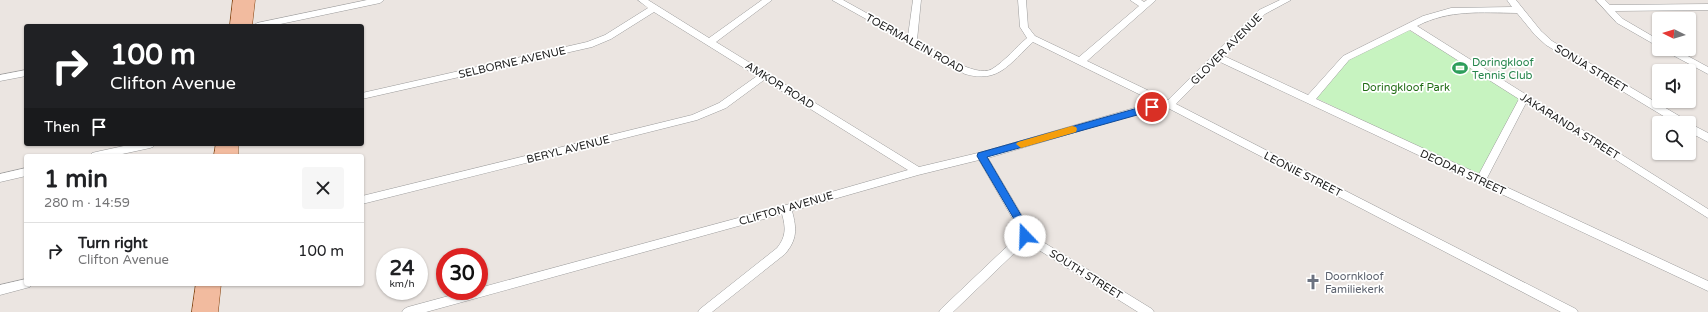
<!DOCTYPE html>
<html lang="en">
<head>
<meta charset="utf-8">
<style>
	body { margin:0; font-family:"Varela Round",sans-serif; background:#f6f6f6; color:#202124; height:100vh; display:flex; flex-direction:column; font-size:15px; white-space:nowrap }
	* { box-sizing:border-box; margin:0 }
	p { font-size:13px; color:#757577 }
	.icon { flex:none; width:22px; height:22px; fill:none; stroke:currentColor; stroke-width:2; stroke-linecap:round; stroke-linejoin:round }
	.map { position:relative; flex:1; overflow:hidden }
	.panel { position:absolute; left:24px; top:154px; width:340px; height:132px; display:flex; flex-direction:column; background:#fff; border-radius:4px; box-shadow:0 1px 3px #0004 }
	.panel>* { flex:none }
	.banner { position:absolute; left:24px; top:24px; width:340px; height:122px; border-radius:4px; box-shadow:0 1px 3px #0004; background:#202124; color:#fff; overflow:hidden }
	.needle { width:26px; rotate:275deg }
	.tools { position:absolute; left:1652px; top:12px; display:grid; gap:8px }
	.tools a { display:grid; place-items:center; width:44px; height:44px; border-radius:4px; background:#fff; box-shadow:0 1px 3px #0004; font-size:20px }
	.speed { position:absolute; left:376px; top:248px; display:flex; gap:8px; font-size:20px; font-weight:700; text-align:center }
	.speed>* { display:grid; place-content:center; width:52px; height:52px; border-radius:50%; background:#fff; box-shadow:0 1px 3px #0004; line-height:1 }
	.speed small { font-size:10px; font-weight:400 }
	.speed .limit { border:6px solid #d22; background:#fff; color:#111 }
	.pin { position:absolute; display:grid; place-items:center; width:34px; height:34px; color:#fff; margin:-17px; border:2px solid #fff; border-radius:50%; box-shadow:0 1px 4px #0007 }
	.me { position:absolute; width:44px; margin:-22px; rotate:339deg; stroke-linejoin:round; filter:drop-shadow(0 0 3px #0008) }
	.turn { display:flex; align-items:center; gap:14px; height:84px; padding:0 20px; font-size:18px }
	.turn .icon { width:52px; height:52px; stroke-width:2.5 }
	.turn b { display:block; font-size:28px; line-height:34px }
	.then { display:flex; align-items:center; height:38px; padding:0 20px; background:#0003; gap:8px; font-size:15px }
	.round { display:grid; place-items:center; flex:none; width:42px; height:42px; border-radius:4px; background:#f6f6f6 }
	.head { display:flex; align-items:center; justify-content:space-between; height:68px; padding:0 20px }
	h1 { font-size:24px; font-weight:700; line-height:30px }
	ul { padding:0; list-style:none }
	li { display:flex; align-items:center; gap:12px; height:56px; padding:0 20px; border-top:1px solid #e0e0e0 }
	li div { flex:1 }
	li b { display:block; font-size:15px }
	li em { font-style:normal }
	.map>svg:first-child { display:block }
	.park { fill:#c7f3c0 }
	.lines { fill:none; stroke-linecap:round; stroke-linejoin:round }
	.minor-casing { stroke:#9b9b9b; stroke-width:1 }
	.major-casing { stroke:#84420d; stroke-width:1 }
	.minor { fill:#fff; fill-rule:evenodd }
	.major { fill:#f2bb9f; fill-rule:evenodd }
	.route { fill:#1a73e8; stroke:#114b97 }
	.slow { fill:#f59e0b }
	.labels { text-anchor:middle; stroke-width:3.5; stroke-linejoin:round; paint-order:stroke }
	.street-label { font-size:11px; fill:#1a1a1a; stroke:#fff }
	.leisure-label { font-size:11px; fill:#27864d; stroke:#fff; text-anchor:start }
	.park-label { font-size:11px; fill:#216c15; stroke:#fff }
	.worship-label { font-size:11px; fill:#5b616d; stroke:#fff; text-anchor:start }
</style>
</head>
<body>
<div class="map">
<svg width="1708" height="312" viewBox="0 0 1708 312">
	<rect width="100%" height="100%" fill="#ebe5e1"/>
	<path class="park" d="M1407 29 1520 97 1479 177 1314 97 1348 58Z"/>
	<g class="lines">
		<defs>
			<path id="minor" d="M367 0H384L380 3 271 26H253L257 23Z
				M638 0H648L709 38 762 0H772L716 42 919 167 982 152 1155 102 1033 42C1010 63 999 84 965 74L832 0H843L908 36 913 0H921L917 40C932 49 976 79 992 69 1005 61 1016 47 1027 38L1020 27 1018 0H1026L1028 27 1035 36 1079 57 1139 6 1130 0H1141L1144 2 1147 0H1156L1087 61 1168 100 1259 10 1280 0H1291L1265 14 1224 56 1308 95 1343 56 1423 16 1451 8 1512 7 1507 0H1516L1541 31 1552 41 1686 120 1688 123H1675L1546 45 1535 35 1517 13C1481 13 1450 9 1417 26L1708 209V218L1526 103 1487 178 1708 281V291L1218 61 1176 104 1576 309 1578 312H1561L1164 106 988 158 1027 224 1030 234 1152 309 1154 312H1138L1026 242 953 312H939L941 309 1019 235 1018 228 979 160 918 175 792 211C797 229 797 240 785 254L712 312H698L700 309 777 248C786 237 786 228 782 214L426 312H402L404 309 408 307 467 291H479V288L786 205 908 170 764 80 726 108 697 120 362 204V196L692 115 719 103 757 76 654 12 611 39 592 47 362 99V93L587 42 605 35 648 8ZM1410 30 1519 99 1479 174 1316 99 1349 60Z
				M1596 0H1605L1610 5 1708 4V10L1615 11 1623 19 1659 40V47L1617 23Z
				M1663 49H1675L1708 67V74L1665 51Z
				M26 70V76L0 81V75Z
				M1689 123 1708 133V142L1689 132Z
				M133 144H155L153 147 150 148 113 156H91L92 153 96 152Z
				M26 168V176L0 182V174Z
				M26 279V284H32L30 287 0 295V285Z"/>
			<path id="major" d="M233 0H255L252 26H230Z
				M216 144H238V156H214Z
				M196 284H221L218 312H192Z"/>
		</defs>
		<use href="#minor" class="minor-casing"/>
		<use href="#major" class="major-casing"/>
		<use href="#minor" class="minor"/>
		<use href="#major" class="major"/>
	</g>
	<path class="route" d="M1152 104 1156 107 1155 110 987 157 1028 227 1030 236 1028 239H1022L1014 219 977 156 978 153Z"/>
	<path class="slow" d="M1072 126 1076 127 1077 129 1076 132 1021 148 1016 144 1018 142Z"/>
	<defs>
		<symbol id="stadium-bare" viewBox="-9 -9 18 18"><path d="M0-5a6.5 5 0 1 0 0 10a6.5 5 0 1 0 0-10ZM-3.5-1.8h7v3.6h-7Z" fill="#2e9e5b" stroke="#fff" stroke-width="2.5" paint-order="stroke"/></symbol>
		<symbol id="church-bare" viewBox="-9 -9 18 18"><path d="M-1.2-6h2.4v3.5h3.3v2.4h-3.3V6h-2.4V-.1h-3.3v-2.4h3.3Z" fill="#6b7280" stroke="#fff" stroke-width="2.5" paint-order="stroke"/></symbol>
	</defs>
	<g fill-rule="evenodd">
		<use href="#stadium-bare" x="1449" y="57" width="22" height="22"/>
		<use href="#church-bare" x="1302" y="271" width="22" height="22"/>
	</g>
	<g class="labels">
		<g class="street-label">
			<text transform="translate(915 43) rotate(29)" y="4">TOERMALEIN ROAD</text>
			<text transform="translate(1226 49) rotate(-45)" y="4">GLOVER AVENUE</text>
			<text transform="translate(512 62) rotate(-13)" y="4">SELBORNE AVENUE</text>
			<text transform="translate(1591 68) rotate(31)" y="4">SONJA STREET</text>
			<text transform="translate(780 85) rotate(32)" y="4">AMKOR ROAD</text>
			<text transform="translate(1570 126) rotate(32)" y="4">JAKARANDA STREET</text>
			<text transform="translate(568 149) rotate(-14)" y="4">BERYL AVENUE</text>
			<text transform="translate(1463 172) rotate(25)" y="4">DEODAR STREET</text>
			<text transform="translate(1303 174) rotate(27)" y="4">LEONIE STREET</text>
			<text transform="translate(786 208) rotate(-16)" y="4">CLIFTON AVENUE</text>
			<text transform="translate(1086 274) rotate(32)" y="4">SOUTH STREET</text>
		</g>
		<g class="leisure-label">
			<text x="1472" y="66">Doringkloof<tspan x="1472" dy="13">Tennis Club</tspan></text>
		</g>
		<g class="park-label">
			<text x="1406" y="91">Doringkloof Park</text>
		</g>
		<g class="worship-label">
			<text x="1325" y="280">Doornkloof<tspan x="1325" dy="13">Familiekerk</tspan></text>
		</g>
	</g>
</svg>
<div class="tools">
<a><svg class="needle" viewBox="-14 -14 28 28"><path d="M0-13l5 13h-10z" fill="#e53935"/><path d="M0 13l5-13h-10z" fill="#757577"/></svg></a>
<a><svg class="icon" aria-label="sound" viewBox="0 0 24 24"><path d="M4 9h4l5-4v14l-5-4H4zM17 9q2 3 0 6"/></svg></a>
<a><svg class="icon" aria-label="search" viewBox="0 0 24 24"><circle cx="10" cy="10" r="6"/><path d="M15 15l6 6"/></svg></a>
</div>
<div class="speed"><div>24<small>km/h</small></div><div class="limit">30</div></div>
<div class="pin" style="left:1152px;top:107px;background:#d93025"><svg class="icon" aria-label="arrive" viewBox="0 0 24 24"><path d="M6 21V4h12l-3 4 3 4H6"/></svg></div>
<svg class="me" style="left:1025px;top:236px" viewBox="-20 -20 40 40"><circle r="19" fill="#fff"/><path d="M0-13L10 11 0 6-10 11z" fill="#1a73e8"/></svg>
<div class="banner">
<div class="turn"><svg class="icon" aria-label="right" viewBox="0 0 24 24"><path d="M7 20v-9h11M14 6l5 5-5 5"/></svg><div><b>100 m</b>Clifton Avenue</div></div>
<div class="then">Then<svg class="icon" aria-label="arrive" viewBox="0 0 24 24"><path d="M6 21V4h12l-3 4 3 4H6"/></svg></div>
</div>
<section class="panel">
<div class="head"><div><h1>1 min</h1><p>280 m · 14:59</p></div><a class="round"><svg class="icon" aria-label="close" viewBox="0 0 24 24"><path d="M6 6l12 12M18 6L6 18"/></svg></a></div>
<ul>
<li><svg class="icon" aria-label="right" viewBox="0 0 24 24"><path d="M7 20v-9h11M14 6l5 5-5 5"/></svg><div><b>Turn right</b><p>Clifton Avenue</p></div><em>100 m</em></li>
</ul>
</section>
</div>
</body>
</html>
